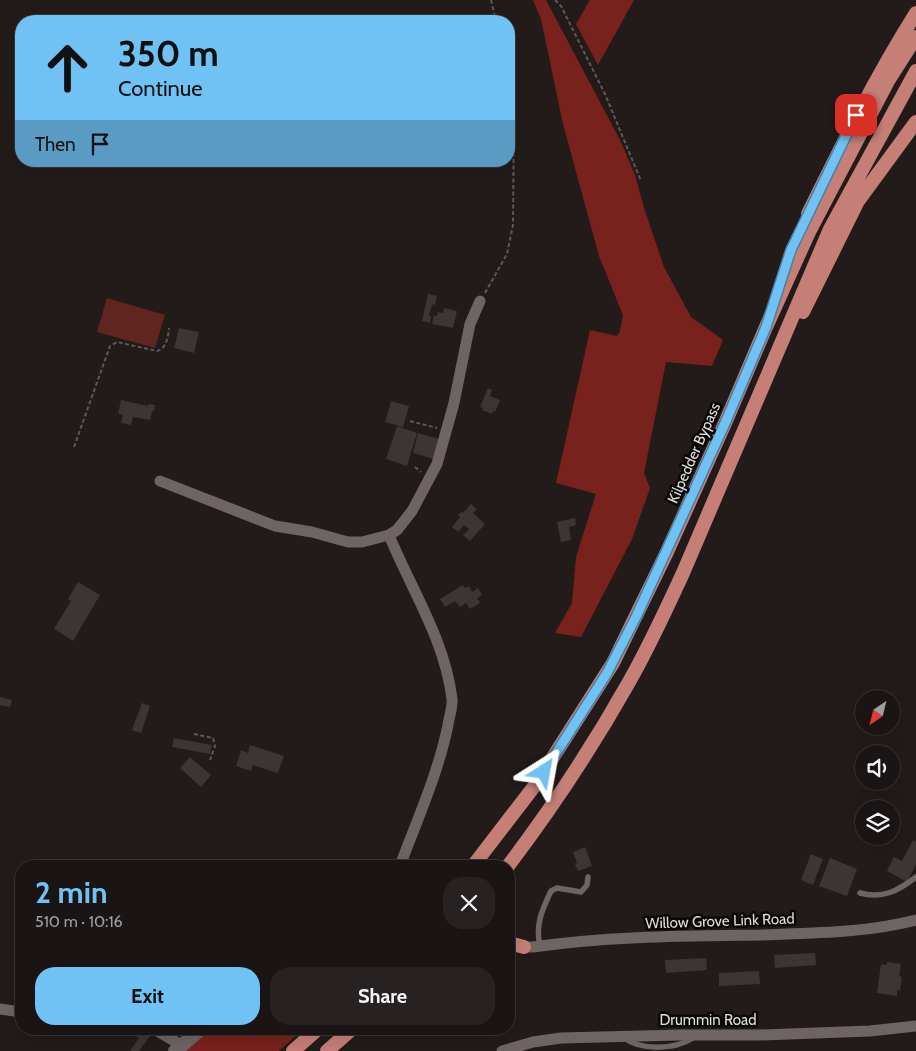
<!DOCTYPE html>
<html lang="en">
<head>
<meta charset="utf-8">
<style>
	body { margin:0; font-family:Cabin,sans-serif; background:#272122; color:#f1f3f6; height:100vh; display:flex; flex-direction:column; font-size:19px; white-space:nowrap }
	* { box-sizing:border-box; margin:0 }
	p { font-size:16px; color:#9f9ea0 }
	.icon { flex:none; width:28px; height:28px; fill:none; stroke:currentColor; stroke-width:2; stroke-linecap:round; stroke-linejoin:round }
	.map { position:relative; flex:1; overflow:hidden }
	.side { position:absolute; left:15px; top:860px; width:500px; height:175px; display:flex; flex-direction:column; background:#1a1414; border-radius:20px; box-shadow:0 5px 20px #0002,0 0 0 1px #383334 }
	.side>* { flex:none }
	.hud { position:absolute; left:15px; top:15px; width:500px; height:152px; border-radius:20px; box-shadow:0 5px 20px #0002,0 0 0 1px #383334; background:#70c2f4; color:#111; overflow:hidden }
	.needle { width:32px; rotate:215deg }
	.fabs { position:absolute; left:855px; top:690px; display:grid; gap:10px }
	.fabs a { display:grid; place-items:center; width:45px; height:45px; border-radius:50%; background:#1a1414; box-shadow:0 5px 20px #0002,0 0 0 1px #383334; font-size:25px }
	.pin { position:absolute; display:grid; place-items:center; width:42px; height:42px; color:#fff; margin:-21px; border-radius:10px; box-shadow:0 2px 8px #0006 }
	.me { position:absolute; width:55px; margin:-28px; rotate:34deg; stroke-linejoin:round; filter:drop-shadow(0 0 4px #0008) }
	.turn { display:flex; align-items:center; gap:18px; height:105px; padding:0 20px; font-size:22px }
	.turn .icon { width:65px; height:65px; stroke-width:2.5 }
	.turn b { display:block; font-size:35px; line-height:42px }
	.then { display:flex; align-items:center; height:48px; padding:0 20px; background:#0003; gap:10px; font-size:19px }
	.round { display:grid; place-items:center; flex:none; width:52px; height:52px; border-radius:20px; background:#272122 }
	.headline { display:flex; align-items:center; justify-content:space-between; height:85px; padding:0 20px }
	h1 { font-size:30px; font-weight:700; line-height:38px; color:#70c2f4 }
	.primary-button { display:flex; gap:10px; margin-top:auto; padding:10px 20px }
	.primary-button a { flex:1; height:58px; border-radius:20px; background:#70c2f4; color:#111; font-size:20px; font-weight:700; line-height:58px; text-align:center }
	.primary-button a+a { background:#272122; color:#f1f3f6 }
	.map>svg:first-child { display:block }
	.green { fill:#612520 }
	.forest { fill:#79221d }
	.building { fill:#3c3533 }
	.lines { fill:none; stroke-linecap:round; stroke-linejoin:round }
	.path { stroke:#5f5858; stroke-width:2; stroke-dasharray:4 2.5; stroke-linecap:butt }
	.service { stroke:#6d6463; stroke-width:5.5 }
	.minor { stroke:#6d6463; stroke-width:11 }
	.secondary { stroke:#6d6463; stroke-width:14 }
	.trunk { stroke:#c67f77; stroke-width:14 }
	.route-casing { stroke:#497e9f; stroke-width:12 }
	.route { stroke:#70c2f4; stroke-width:9 }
	.labels { text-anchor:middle; stroke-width:5; stroke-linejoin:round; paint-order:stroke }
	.street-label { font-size:15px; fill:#e1dcdc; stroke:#090706 }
</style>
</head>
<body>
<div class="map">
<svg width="916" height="1051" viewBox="0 0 916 1051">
	<rect width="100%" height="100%" fill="#221b1a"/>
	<path class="green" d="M107 298 165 315 155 348 97 332Z"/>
	<path class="forest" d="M533 0H546L620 140 635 175 645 211 664 267 691 317 723 340 712 366 666 362 644 473 650 488 632 539 581 637 555 633 572 603 576 557 596 494 556 483 590 330 617 336 620 331 623 315 599 256 563 124 541 19Z
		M590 0H634L598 65 576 24Z
		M207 1029H303L279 1051H184Z"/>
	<path class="building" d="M428 294 437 296 435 305 432 304 429 316H431L430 323 422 321Z
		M444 308 457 311 453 328 432 324 434 315 437 316 438 312 443 313Z
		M179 328 199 332 194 353 174 348Z
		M488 388 492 390 490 396 500 400 495 412 493 411 492 414 482 410 483 408 480 407Z
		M121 400 148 406 149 404 155 405 154 412 152 411 150 420 133 417 131 425 121 423 123 415 118 414Z
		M391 401 409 406 403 427 385 422Z
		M397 426 417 433 407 466 386 459Z
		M418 433 439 439 434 459 413 453Z
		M471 504 477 509 473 513 485 524 470 541 463 535 469 529 464 525 458 532 452 527 460 517 458 515 462 511 463 513Z
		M575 518 576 525 569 527 571 540 561 542 557 522Z
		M78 582 100 595 73 641 54 629 71 601 68 599Z
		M463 585 465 588 469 586 472 592 478 588 482 595 477 598 480 603 470 609 466 603 460 607 455 601 445 607 440 599Z
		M0 697 12 700 10 707 0 705Z
		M142 703 150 706 141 733 132 730Z
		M174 738 212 745 210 754 172 747Z
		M250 745 284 756 278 773 253 765 251 771 236 766 241 750 248 753Z
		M190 757 211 775 201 787 180 768Z
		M913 840 916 842V864L907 882 887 871 894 857 902 861Z
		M585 847 592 866 578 871 575 864 577 863 573 852Z
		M811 854 823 859 813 885 801 880Z
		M830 858 857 869 847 896 819 886Z
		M815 953 816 965 775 968 774 955Z
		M706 958 707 970 666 973 665 960Z
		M887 962 901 964 899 976 902 977 900 991 897 990V996L877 993 881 964 886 965Z
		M759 971 760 984 719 986V973Z
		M126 1029H139L150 1036 139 1051H130L139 1038Z"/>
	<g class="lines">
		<path class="path" d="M491 0 496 21
			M555 0 561 6 605 94 641 181
			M485 293 507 254 513 225 514 110 513 81 509 60
			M410 421 437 428
			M74 447 110 346 117 342 157 351C167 348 168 337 169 328
			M415 467 421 472
			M194 734 213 738 215 746 210 760"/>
		<path class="service" d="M860 893C883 899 898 891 916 877
			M540 946C535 925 542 910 551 891L557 888 581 892 587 885 588 877
			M623 1037C640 1051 674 1050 693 1038"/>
		<path class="minor" d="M160 481 275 526 312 532 348 542H362L389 535 397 530 412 511 437 464 454 403 470 324 480 301
			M389 535C411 589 445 640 452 699 453 707 449 717 448 725 438 774 417 820 400 866
			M524 947H533C608 936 685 936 761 935 813 933 865 933 916 920
			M0 1009 21 1012
			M154 1029 181 1045
			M502 1051 533 1042 561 1038 680 1035H759L870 1031 916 1026"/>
		<path class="secondary" d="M175 1051 201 1029"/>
		<path class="trunk" d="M808 214C842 145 875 78 916 13
			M803 312 858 201 916 122
			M473 866 536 784 613 663 667 552 726 421 766 327 809 232 888 81 916 37
			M508 866C552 808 593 746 629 682 649 647 666 610 683 573L830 229 916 71
			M509 943 524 947
			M293 1051 318 1029
			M327 1051 352 1029"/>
	</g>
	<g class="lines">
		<defs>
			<path id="route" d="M544 772 607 673 636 617 726 421 766 327 791 250 856 115"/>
		</defs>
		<use href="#route" class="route-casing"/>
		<use href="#route" class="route"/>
	</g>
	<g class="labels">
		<g class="street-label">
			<text transform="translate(694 453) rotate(-66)" y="5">Kilpedder Bypass</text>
			<text transform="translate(720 921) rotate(-2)" y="5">Willow Grove Link Road</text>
			<text x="708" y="1025">Drummin Road</text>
		</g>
	</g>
</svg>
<div class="fabs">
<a><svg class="needle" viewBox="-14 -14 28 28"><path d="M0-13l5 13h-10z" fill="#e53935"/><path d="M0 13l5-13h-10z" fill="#9f9ea0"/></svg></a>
<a><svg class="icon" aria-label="sound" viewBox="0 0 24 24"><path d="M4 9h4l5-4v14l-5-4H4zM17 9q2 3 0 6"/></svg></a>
<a><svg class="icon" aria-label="layers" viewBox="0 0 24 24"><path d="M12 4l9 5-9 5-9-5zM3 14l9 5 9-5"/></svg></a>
</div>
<div class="pin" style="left:856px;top:115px;background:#d93025"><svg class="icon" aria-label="arrive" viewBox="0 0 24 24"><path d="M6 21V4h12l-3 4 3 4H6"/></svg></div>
<svg class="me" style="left:544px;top:772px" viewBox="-20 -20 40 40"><path d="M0-17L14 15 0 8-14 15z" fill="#70c2f4" stroke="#fff" stroke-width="4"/></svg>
<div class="hud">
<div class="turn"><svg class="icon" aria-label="ahead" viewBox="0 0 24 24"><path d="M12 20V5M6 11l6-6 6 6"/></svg><div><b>350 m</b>Continue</div></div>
<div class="then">Then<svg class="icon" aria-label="arrive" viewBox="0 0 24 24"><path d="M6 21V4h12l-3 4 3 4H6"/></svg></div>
</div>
<section class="side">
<div class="headline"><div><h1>2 min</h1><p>510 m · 10:16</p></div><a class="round"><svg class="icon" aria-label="close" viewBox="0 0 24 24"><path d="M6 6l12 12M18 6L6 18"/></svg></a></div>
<div class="primary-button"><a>Exit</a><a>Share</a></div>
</section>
</div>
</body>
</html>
